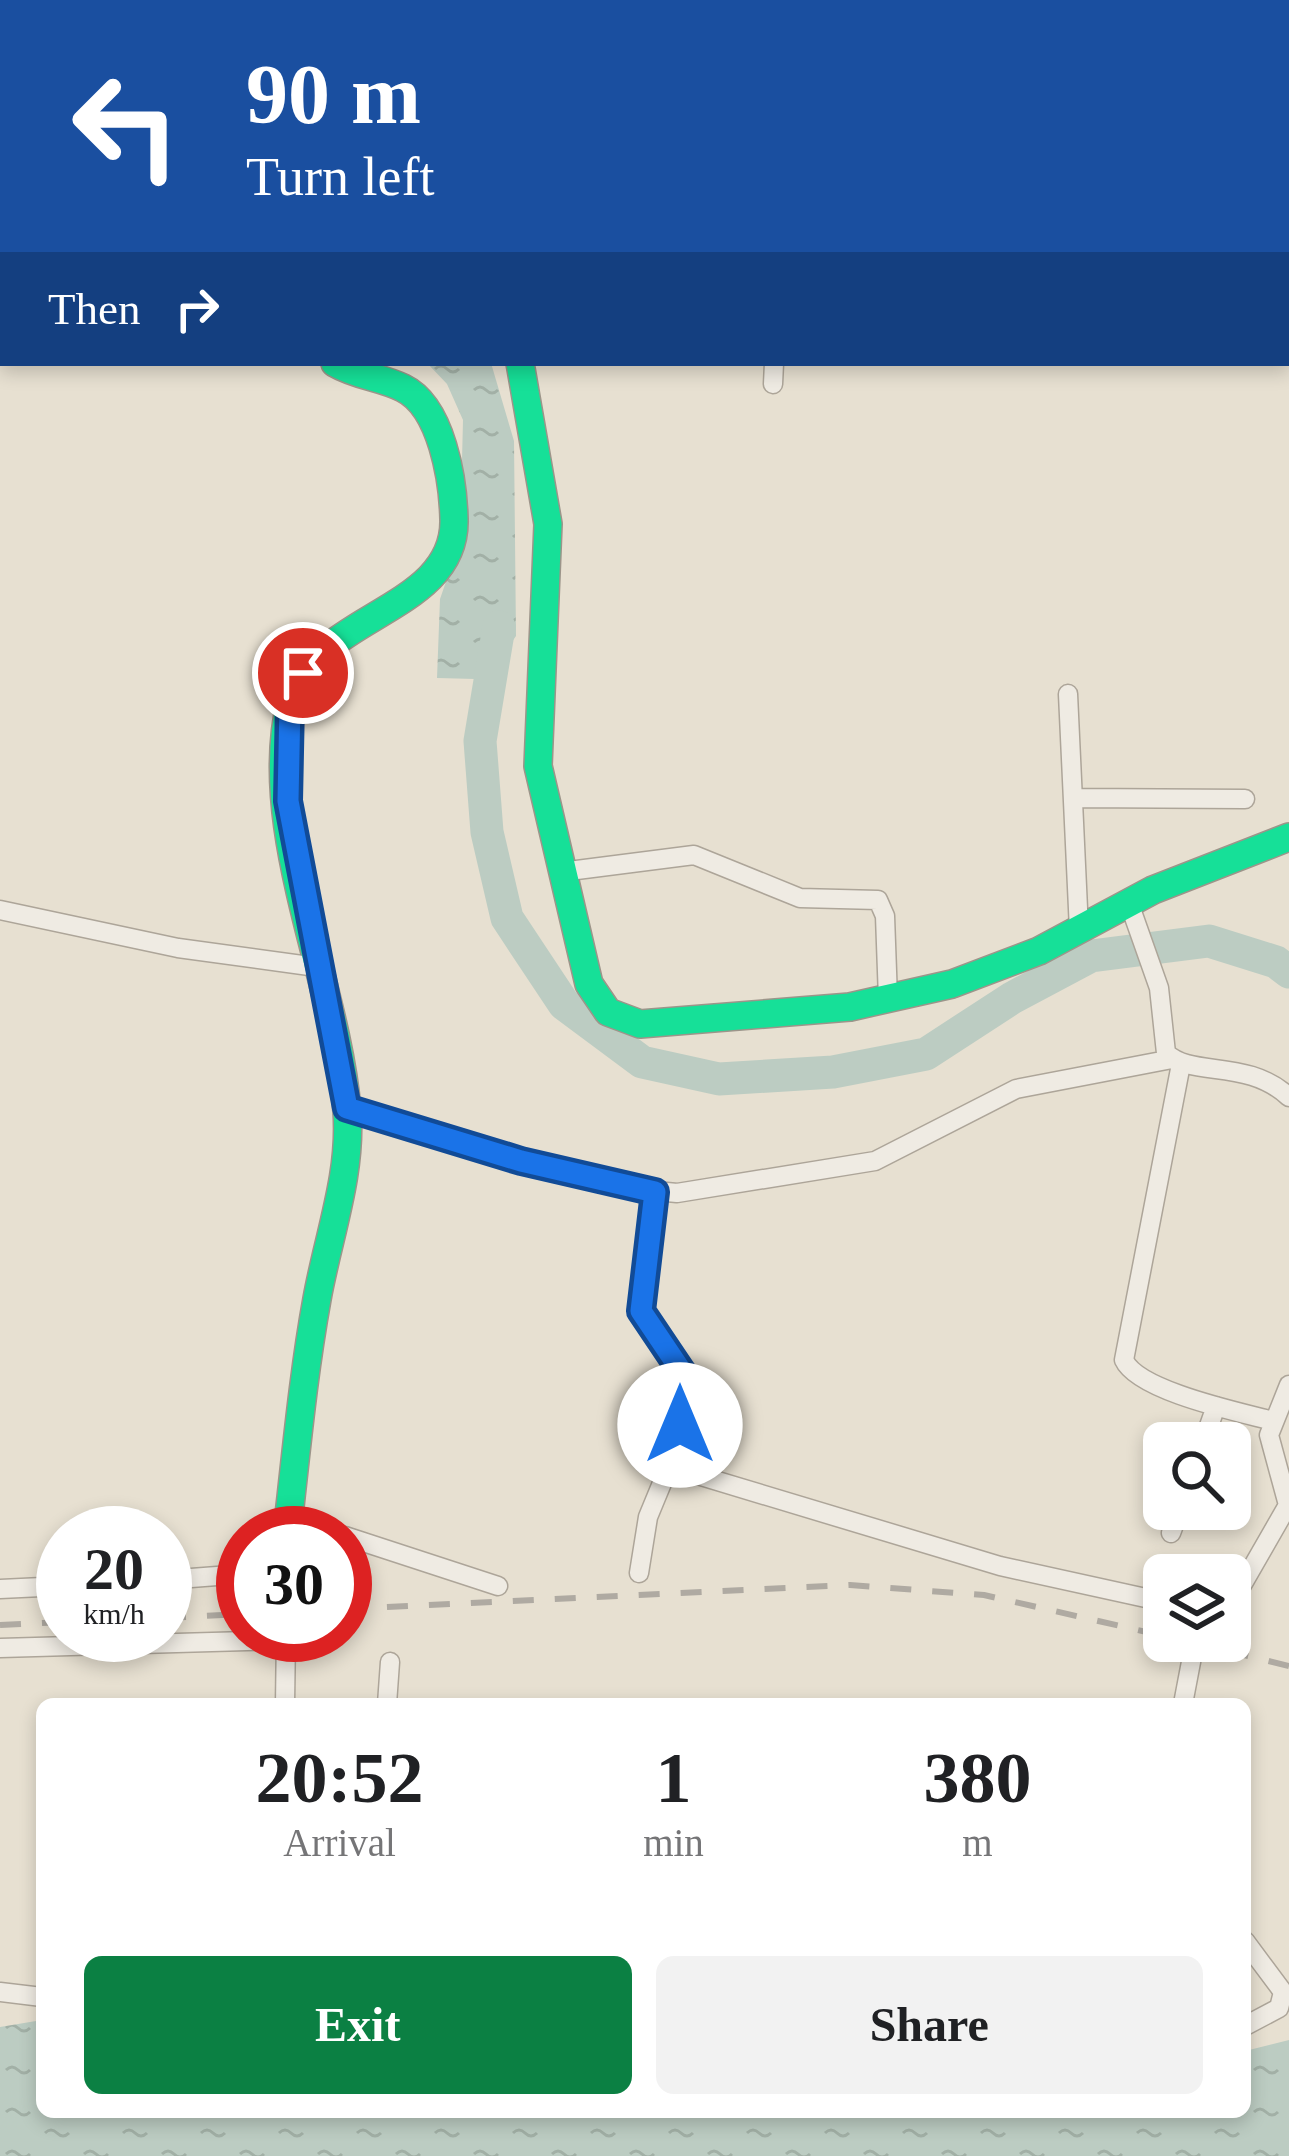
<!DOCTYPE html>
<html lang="en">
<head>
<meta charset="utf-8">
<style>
	body { margin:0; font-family:Georgia,serif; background:#f2f2f2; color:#202124; height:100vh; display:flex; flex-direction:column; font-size:45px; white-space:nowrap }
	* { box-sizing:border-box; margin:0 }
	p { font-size:39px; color:#757577 }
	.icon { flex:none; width:66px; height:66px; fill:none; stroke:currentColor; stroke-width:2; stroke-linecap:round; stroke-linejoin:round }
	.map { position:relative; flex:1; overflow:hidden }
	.panel { position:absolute; left:36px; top:1698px; width:1215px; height:420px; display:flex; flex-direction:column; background:#fff; border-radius:18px; box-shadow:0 6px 18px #0003 }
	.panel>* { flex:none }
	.guide { position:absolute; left:0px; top:0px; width:1290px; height:366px; box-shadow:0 6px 18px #0003; background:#1a4fa0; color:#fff; overflow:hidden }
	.tools { position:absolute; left:1143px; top:1422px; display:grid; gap:24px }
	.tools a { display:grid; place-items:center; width:108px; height:108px; border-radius:18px; background:#fff; box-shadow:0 6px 18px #0003; font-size:60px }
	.speed { position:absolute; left:36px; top:1506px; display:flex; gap:24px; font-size:60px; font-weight:700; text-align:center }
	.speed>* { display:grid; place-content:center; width:156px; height:156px; border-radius:50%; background:#fff; box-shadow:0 6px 18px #0003; line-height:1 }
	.speed small { font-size:30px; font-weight:400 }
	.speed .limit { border:18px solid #d22; background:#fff; color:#111 }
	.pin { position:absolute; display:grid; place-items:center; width:102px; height:102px; color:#fff; margin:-51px; border:6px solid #fff; border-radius:50%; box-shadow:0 3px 12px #0007 }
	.me { position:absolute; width:132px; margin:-66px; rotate:0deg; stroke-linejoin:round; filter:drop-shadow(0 0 9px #0008) }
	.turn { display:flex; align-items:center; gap:42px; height:252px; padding:0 48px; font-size:54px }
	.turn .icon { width:156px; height:156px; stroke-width:2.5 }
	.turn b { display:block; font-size:84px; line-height:102px }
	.then { display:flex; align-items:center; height:114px; padding:0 48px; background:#0003; gap:24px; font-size:45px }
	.eta { display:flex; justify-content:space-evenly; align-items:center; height:204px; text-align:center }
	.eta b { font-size:72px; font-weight:800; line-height:84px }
	.cta { display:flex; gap:24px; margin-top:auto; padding:24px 48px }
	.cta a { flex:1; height:138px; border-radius:18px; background:#0b8043; color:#fff; font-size:48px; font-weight:800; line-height:138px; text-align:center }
	.cta a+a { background:#f2f2f2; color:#202124 }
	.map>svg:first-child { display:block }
	.water { fill:url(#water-ripples) }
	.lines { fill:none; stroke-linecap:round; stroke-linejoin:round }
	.river { stroke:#bcccc2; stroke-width:33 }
	.street-casing { stroke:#ada599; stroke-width:21 }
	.fast-casing { stroke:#9c958a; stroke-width:30 }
	.street { stroke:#efebe3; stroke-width:18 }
	.fast { stroke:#16e098; stroke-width:27 }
	.rail { stroke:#afaaa2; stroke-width:6; stroke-dasharray:21 21; stroke-linecap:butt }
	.route-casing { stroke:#114b97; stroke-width:30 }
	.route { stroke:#1a73e8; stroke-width:21 }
</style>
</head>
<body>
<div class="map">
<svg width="1289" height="2156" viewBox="0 0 1289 2156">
	<defs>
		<pattern id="water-ripples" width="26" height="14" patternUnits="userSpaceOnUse" patternTransform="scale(3)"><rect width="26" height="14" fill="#bcccc2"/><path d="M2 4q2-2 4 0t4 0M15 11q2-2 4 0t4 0" fill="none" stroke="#a2b0a6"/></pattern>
	</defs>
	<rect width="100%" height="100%" fill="#e7e0d1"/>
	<path class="water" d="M427 363H491L514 441 516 636 493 669 475 679 437 678 440 599 460 541 463 420 447 384Z
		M42 2020V2112H1245V2051L1289 2040V2156H0V2027Z"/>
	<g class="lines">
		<path class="river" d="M499 627 480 741 487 832 507 918 564 1004 642 1062 719 1079 833 1072 926 1054 1012 998 1091 956 1209 941 1276 962 1289 972"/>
		<defs>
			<path id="street" d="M985 0 989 3
				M323 3V0
				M702 3V0
				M1067 3 1069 0
				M0 268 3 269
				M773 384 774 363
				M1068 694 1079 930
				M1076 798 1245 799
				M561 872 694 855 800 898 878 900 885 916 888 999
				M1129 903 1159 988 1166 1053C1192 1078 1247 1058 1289 1097
				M0 910 178 948 324 968
				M1181 1064 1124 1360C1138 1391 1239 1412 1273 1421
				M347 1108 625 1188 677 1193 875 1161 1016 1089 1172 1059
				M1203 1443 1216 1406
				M671 1467 1000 1566 1164 1602
				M288 1521 335 1533
				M1171 1533 1180 1509
				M345 1536 498 1586
				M639 1573 648 1517 674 1454 684 1375 641 1311 655 1192
				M165 1580 243 1574
				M0 1589 63 1586
				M1230 1606 1288 1505 1269 1435 1289 1385
				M0 1648 286 1640
				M285 1704 286 1635
				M387 1704 390 1662
				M1183 1704 1195 1641
				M1245 1941 1283 1992 1279 2008 1245 2026
				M0 1992 42 1997"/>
			<path id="fast" d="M520 363 548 524 538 766 589 984 608 1012 640 1024 850 1007 952 984 1039 951 1153 890 1289 837
				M287 1533C296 1455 303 1376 317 1299 328 1237 352 1175 347 1111 337 981 259 829 291 700 312 615 457 612 454 519 453 480 442 407 403 388 381 377 357 376 335 363"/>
		</defs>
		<use href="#street" class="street-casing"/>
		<use href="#fast" class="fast-casing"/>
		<use href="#street" class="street"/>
		<use href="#fast" class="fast"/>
		<path class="rail" d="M345 1609 850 1585 984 1595 1164 1636
			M165 1618 243 1614
			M0 1625 63 1622
			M1187 1641 1289 1666"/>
	</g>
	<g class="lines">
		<defs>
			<path id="route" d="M303 673 290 703 288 801 347 1108 521 1161 655 1192 641 1311 684 1375 680 1425"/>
		</defs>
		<use href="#route" class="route-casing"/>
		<use href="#route" class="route"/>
	</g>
</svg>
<div class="tools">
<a><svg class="icon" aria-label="search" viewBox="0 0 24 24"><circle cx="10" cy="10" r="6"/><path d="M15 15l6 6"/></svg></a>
<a><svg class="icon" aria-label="layers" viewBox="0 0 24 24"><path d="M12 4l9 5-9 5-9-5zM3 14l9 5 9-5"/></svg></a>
</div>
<div class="speed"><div>20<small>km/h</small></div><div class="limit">30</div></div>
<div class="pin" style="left:303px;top:673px;background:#d93025"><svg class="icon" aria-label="arrive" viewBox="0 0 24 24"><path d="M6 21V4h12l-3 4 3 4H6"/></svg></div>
<svg class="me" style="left:680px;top:1425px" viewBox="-20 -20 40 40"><circle r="19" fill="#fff"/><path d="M0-13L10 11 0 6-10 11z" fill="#1a73e8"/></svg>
<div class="guide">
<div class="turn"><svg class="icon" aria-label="left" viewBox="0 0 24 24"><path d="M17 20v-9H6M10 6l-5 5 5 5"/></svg><div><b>90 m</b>Turn left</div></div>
<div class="then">Then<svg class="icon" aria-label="right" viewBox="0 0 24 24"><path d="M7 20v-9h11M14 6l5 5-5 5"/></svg></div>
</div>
<section class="panel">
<div class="eta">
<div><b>20:52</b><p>Arrival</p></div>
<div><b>1</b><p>min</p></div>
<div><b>380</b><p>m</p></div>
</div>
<div class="cta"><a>Exit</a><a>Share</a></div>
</section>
</div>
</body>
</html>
